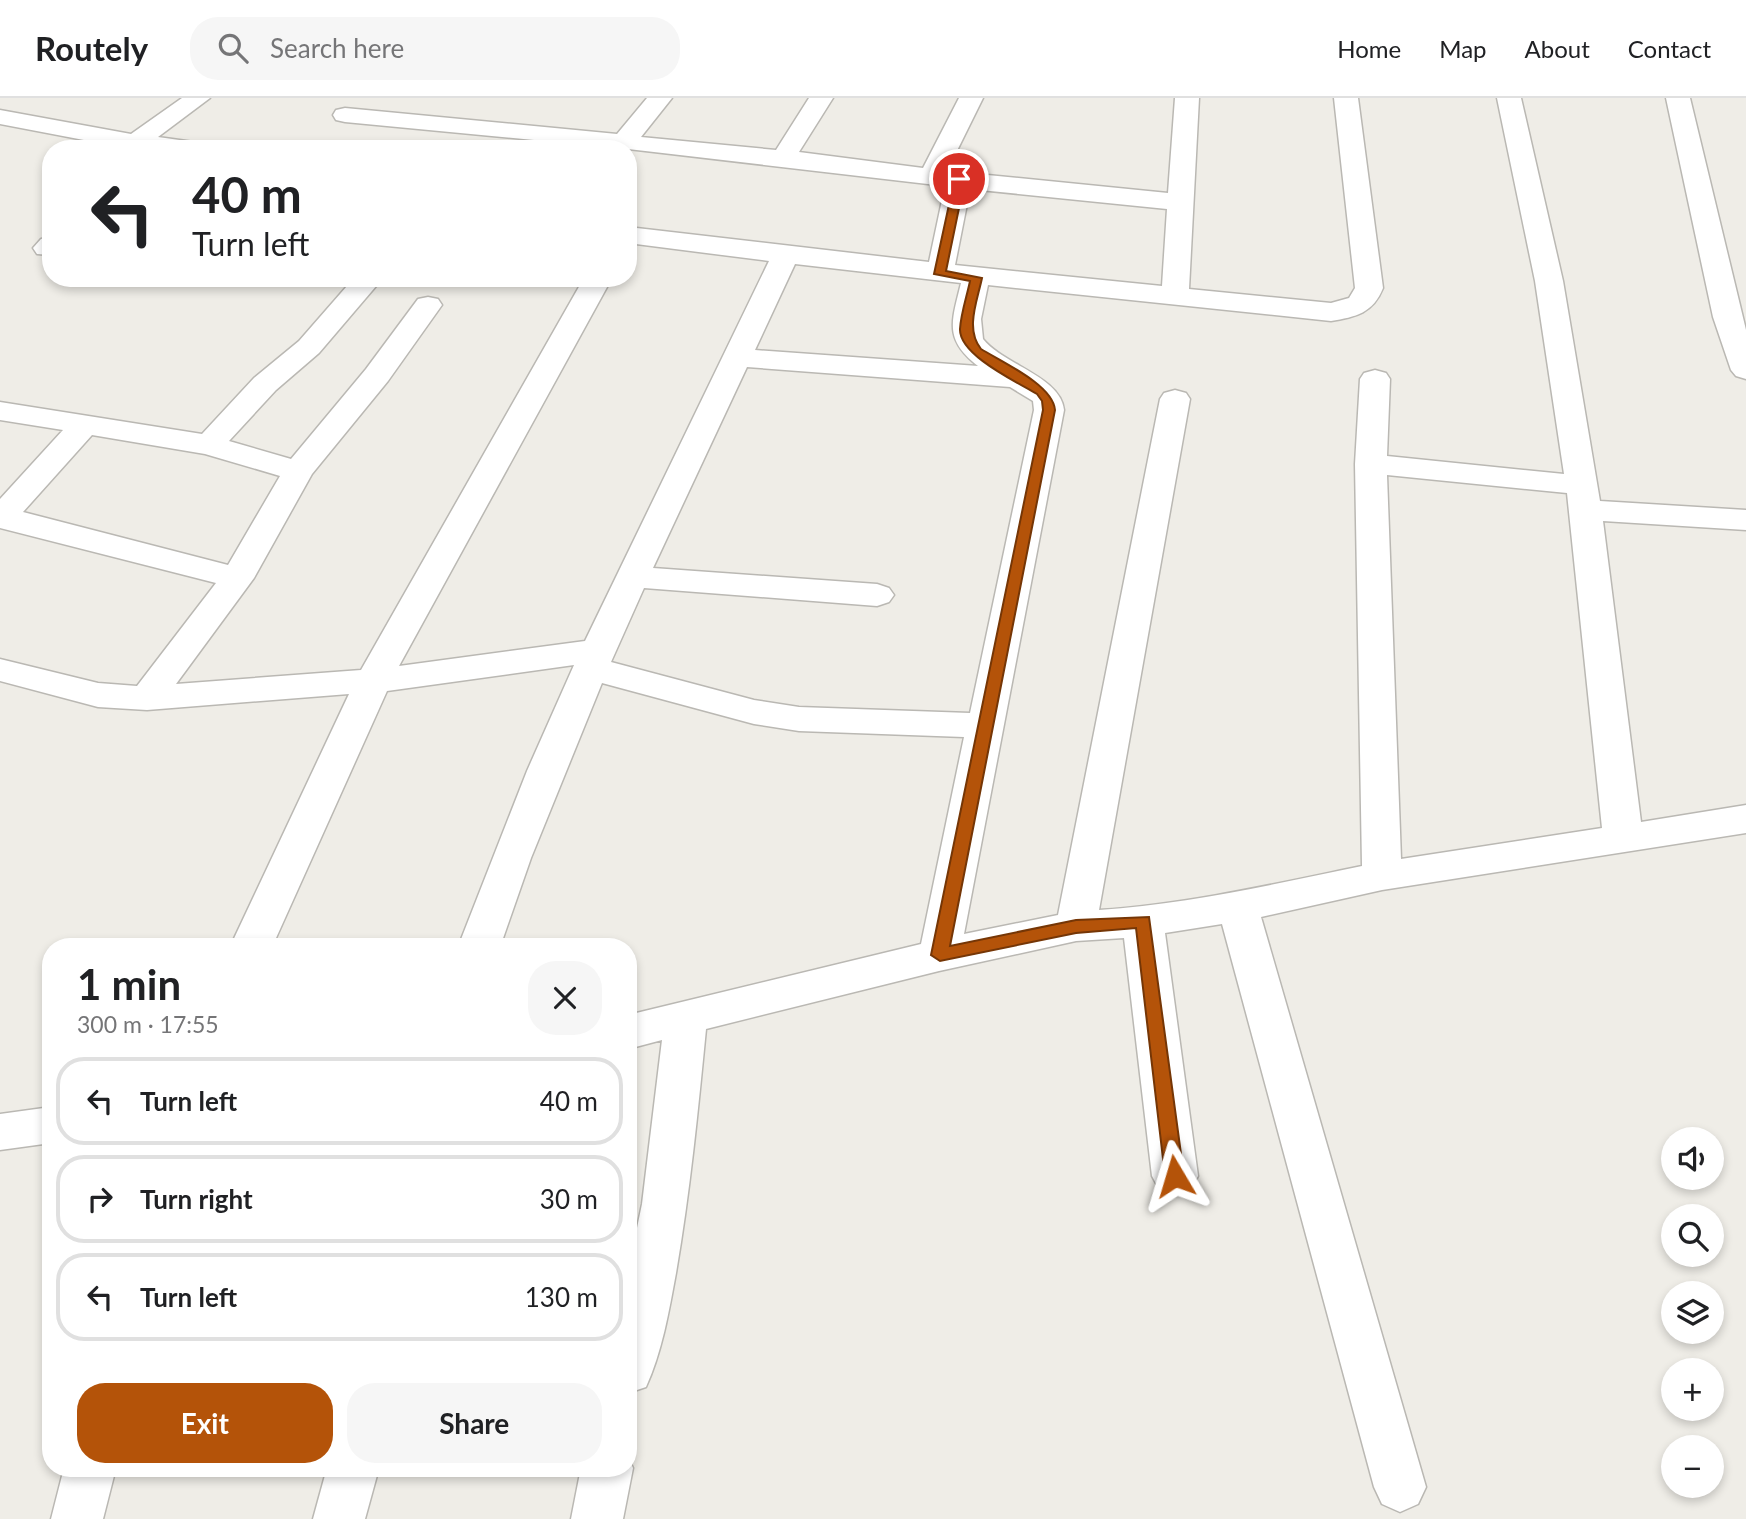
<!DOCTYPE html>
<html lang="en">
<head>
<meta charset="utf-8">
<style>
	body { margin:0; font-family:Lato,sans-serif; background:#f6f6f6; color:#202124; height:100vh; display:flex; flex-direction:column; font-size:26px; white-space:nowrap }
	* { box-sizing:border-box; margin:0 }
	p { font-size:23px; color:#757577 }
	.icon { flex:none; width:38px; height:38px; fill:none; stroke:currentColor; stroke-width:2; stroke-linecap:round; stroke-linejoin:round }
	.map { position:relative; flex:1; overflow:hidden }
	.side { position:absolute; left:42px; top:840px; width:595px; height:539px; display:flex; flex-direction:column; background:#fff; border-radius:28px; box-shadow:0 4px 10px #0003 }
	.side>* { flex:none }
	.top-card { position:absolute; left:42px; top:42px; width:595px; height:147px; border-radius:28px; box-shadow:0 4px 10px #0003; background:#fff; color:#202124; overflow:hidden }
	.buttons { position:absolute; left:1661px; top:1029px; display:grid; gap:14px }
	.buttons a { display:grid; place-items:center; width:63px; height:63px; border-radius:50%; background:#fff; box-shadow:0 4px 10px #0003; font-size:35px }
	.pin { position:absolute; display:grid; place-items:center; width:60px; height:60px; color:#fff; margin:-30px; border:4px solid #fff; border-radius:50%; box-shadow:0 2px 7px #0007 }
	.me { position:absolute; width:77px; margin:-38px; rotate:353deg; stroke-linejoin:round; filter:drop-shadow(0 0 5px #0008) }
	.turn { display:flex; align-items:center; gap:24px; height:147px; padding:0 35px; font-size:32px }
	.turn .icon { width:91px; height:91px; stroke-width:2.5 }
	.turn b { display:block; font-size:49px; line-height:60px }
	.round { display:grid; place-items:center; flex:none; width:74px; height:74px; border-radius:28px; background:#f6f6f6 }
	.head { display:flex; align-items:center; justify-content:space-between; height:119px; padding:0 35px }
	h1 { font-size:42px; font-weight:700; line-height:52px }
	.cta { display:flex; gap:14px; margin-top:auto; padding:14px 35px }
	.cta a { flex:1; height:80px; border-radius:28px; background:#b45309; color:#fff; font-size:28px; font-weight:700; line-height:80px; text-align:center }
	.cta a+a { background:#f6f6f6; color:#202124 }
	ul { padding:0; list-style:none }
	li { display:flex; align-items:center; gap:21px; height:88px; margin:0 14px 10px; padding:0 21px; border:4px solid #e0e0e0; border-radius:28px }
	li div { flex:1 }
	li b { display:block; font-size:26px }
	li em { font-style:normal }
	header { display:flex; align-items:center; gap:42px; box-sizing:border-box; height:98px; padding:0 35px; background:#fff; border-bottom:2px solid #e0e0e0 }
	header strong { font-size:33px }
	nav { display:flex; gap:38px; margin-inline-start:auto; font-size:24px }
	.search { width:490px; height:63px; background:#f6f6f6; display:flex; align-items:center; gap:18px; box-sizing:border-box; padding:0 24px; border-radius:28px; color:#757577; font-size:26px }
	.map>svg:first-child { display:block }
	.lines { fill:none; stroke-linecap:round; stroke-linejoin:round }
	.street-casing { stroke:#bab8b3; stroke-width:3 }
	.street { fill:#fff; fill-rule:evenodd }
	.route { fill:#b45309; stroke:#753606; stroke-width:2 }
</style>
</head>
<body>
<header>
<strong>Routely</strong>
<div class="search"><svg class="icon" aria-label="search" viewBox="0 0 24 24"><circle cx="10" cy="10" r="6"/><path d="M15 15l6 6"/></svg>Search here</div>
<nav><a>Home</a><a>Map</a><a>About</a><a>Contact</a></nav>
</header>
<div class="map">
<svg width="1746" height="1421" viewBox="0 0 1746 1421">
	<rect width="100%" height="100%" fill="#efede7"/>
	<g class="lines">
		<defs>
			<path id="street" d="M182 0H210L158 39 208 46 211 51H131L0 26V12L131 36Z
				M647 0H672L641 39 776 52 809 0H833L799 54 923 70 959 0H983L947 73 1168 95 1175 0H1199L1189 191 1331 205 1349 200 1355 190 1334 0H1358L1383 190C1373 215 1356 219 1331 223L988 187 981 221 983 241C1004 267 1061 279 1064 312L964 836 1058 817 1160 301 1164 295 1175 292 1186 295 1190 301 1099 812C1188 806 1275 786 1362 768L1355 366 1360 281 1364 275 1375 272 1386 275 1390 281 1387 358 1564 376 1535 183 1497 0H1521L1563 183 1600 403 1746 412V432L1603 423 1641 724 1746 707V735L1382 792 1261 819 1426 1389 1418 1406 1400 1414 1382 1406 1374 1389 1222 826 1165 835 1198 1078 1191 1091 1175 1097 1159 1091 1152 1078 1124 840 1076 843 939 873 706 931C698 1013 690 1094 676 1175 669 1213 662 1254 646 1289L628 1295V1173L642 1106 662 942 628 951V917L921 846 964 639 799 633 754 626 602 585 531 760 500 849H458L527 673 574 567 387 593 272 849H230L349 596 147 612 98 609 0 583V561L98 585 137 588 216 485 0 430V401L63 332 0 322V304L202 336 254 280 299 243 354 180H383L319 255 276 292 229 343 291 361 366 271 418 201 428 199 438 201 442 207 388 283 312 376 254 480 176 586 361 572 584 180H612L399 568 585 543 769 163 628 145V129L929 164 945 88 628 51 345 24 336 22 333 17 336 12 345 10 617 36ZM970 91 1167 111 1162 188 955 167ZM795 166 961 185C952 223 943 241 978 268L755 252ZM747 269 1010 289 1033 303 1034 312 970 615 799 609 754 602 611 564 644 490 877 508 889 504 894 497 889 490 877 486 653 470ZM92 337 205 356 280 378 228 467 23 414ZM1387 377 1567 395 1602 730 1401 761Z
				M1666 0H1690L1746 232V281L1736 278 1731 272 1713 219Z
				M51 139V157L37 156 33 150 41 141Z
				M51 1009V1045L0 1052V1016Z
				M628 1359 633 1370 623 1421H571L581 1370H628Z
				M64 1370H116L103 1421H51Z
				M327 1370H379L365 1421H313Z"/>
		</defs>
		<use href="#street" class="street-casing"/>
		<use href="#street" class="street"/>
	</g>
	<path class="route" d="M955 79 965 81 946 173 982 180C977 204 965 231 981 251 1002 264 1053 287 1055 312L950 848 1076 822 1149 819 1184 1078 1181 1083H1168L1165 1078 1136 830 1076 835 940 863 931 857 1043 312 1042 303 1037 296C1017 284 959 257 960 231 961 215 967 198 970 183L934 176Z"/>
</svg>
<div class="buttons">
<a><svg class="icon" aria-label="sound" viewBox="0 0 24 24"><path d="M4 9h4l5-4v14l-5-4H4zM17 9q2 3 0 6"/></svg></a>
<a><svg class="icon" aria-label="search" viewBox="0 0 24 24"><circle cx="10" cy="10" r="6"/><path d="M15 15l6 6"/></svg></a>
<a><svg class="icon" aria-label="layers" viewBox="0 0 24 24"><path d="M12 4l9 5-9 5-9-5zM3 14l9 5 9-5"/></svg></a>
<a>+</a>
<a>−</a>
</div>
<div class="pin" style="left:959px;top:81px;background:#d93025"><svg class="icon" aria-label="arrive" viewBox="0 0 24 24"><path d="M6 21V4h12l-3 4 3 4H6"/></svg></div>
<svg class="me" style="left:1175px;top:1078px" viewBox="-20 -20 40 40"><path d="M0-17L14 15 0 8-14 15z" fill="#b45309" stroke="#fff" stroke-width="4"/></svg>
<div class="top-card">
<div class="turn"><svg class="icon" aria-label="left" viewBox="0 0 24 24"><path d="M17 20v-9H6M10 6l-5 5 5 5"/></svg><div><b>40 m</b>Turn left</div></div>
</div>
<section class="side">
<div class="head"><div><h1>1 min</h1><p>300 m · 17:55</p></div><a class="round"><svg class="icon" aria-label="close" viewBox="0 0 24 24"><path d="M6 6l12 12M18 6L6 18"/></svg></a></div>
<ul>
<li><svg class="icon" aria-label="left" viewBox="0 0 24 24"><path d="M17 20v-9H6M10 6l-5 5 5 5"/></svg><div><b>Turn left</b></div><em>40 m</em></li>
<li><svg class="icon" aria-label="right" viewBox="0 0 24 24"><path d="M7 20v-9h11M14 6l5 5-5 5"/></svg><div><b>Turn right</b></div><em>30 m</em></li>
<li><svg class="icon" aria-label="left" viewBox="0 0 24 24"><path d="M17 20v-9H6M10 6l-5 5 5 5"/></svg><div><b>Turn left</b></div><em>130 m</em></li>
</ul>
<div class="cta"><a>Exit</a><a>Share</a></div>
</section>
</div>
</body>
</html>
